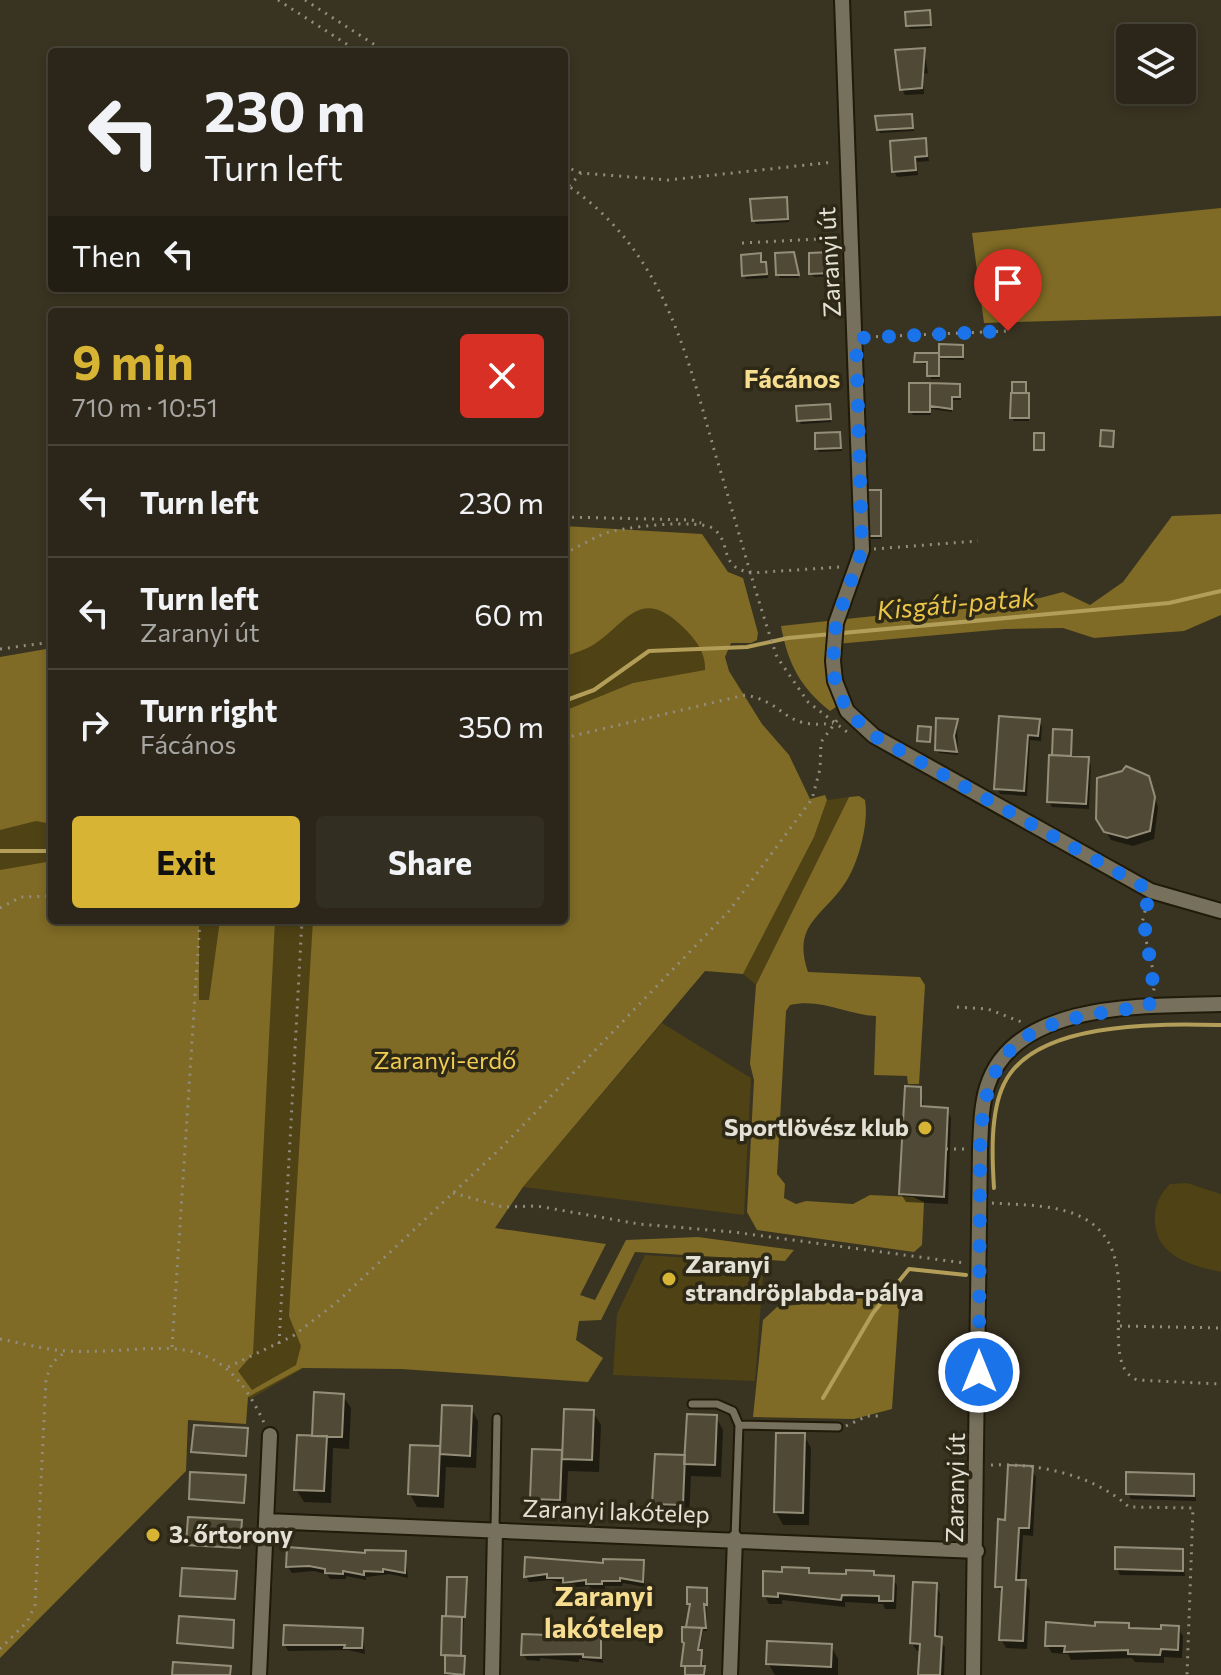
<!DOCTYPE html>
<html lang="en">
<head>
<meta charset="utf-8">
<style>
	body { margin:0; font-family:Commissioner,sans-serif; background:#332e22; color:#f1f3f6; height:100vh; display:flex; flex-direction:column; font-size:30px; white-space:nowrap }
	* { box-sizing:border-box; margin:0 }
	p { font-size:26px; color:#a6a5a2 }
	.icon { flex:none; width:44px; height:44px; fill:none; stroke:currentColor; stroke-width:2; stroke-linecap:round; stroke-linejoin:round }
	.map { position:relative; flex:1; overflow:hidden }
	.panel { position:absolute; left:48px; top:308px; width:520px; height:616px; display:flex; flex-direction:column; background:#2b2619; border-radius:8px; box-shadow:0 4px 12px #0003,0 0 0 2px #474338 }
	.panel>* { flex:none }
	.guide { position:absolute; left:48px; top:48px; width:520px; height:244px; border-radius:8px; box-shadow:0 4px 12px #0003,0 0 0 2px #474338; background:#2b2619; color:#f1f3f6; overflow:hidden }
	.fabs { position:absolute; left:1116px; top:24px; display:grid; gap:16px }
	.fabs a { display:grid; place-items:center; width:80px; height:80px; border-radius:8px; background:#2b2619; box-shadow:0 4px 12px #0003,0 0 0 2px #474338; font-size:40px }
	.pin { position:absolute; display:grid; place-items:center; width:68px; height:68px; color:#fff; margin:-82px -34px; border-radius:50% 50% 50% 0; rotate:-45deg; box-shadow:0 0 8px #0007 }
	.pin .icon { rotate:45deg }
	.me { position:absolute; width:88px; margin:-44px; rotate:0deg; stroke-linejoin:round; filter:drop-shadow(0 0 6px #0008) }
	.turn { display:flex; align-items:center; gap:28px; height:168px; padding:0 24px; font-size:36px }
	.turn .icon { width:104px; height:104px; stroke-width:2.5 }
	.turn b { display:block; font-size:56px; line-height:68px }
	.then { display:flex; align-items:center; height:76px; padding:0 24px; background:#0003; gap:16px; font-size:30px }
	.round { display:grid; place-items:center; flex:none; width:84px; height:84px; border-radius:8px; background:#332e22 }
	.head { display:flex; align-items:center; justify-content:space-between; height:136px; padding:0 24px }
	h1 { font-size:48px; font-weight:700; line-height:60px; color:#d8b434 }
	.action { display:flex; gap:16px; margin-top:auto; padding:16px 24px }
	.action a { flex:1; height:92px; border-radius:8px; background:#d8b434; color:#111; font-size:32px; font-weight:700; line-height:92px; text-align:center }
	.action a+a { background:#332e22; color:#f1f3f6 }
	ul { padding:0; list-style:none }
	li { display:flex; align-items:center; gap:24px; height:112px; padding:0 24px; border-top:2px solid #474338 }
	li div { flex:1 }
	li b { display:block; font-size:30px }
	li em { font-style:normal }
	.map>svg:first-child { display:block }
	.green { fill:#4f4214 }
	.forest { fill:#7f6b25 }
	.shadow { fill:#0007 }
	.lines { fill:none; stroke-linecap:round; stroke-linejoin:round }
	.stream { stroke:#b29e58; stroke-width:4 }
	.building { fill:#4f4936; stroke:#948e79; stroke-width:2 }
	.service-casing { stroke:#201a09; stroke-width:11 }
	.minor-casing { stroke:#201a09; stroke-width:18 }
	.path { stroke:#928d7f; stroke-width:3; stroke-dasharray:2 6; stroke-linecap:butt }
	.service { stroke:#76705c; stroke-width:7 }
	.minor { stroke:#76705c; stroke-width:14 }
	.route { stroke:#1a73e8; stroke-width:14; stroke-dasharray:0 25.2 }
	.poi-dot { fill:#d8b434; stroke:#2e2917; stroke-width:3 }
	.labels { text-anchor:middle; stroke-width:7; stroke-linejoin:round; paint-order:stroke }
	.street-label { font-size:24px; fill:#e3e0d5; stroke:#2e2917 }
	.park-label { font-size:24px; fill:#f1cc52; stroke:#2e2917 }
	.poi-label { font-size:24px; font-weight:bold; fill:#e3e0d5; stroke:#2e2917; text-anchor:start }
	.neighbourhood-label { font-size:26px; font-weight:bold; fill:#f6dd90; stroke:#2e2917 }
	.water-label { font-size:26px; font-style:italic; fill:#eac549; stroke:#2e2917 }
	.quarter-label { font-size:28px; font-weight:bold; fill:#f6dd90; stroke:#2e2917 }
</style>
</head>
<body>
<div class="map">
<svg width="1221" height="1675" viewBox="0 0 1221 1675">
	<rect width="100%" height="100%" fill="#393321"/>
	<path class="green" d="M654 602 700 636 714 675 564 717V650L609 622Z
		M849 797 756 985 743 974 814 837 827 800Z
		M52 818V867L0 877V823Z
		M193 920H226L215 1007 193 1006Z
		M269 920H319L308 1346 302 1369 250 1399 232 1373Z
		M662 1023 751 1078 744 1215 523 1187Z
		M1187 1183 1221 1194V1272C1193 1266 1157 1257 1155 1223 1154 1207 1159 1195 1170 1184Z
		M645 1255 764 1263 755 1381 613 1375 617 1314Z"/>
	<path class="forest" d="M1221 208V316L984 323 972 233Z
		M1221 514V615L1184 631 1094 638 1063 628 1005 629 825 645 829 681 839 705 830 711C800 687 788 664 781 626L1040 598 1063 592 1090 605 1123 582 1172 516Z
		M564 526 702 534 728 572 743 578 758 633 757 640 751 643H731L725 657 729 671 762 724 789 755 810 799 825 795 827 800 814 837 743 974 705 971 523 1187 495 1228 606 1244 580 1295 595 1300 626 1240 698 1237 794 1250 785 1261 635 1252 601 1320 579 1321 576 1340 603 1358 588 1382 401 1369 302 1368 248 1397 246 1424 188 1420 186 1471 0 1658V870L52 861V920H199V1000H209L220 920H275L253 1354 238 1371 252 1390 296 1365 301 1346 289 1316 313 920H564V711L633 683 705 670C706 652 695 639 683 627 639 585 627 624 593 645 585 650 573 653 564 657Z
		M52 648V824L36 821 0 830V657Z
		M859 796 865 800C869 823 859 860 847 880 825 916 791 923 808 972L920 977 925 985 919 1084H908L907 1076 874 1075 876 1016C847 1015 821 998 790 1005L786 1011 777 1174 785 1184 784 1198 796 1204 806 1201 853 1204 870 1195 913 1197 924 1202 922 1245 914 1252 757 1230 747 1212 754 1080 750 1064 756 985 849 797Z
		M900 1293 892 1409 854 1419 753 1417 763 1320 777 1307Z"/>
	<path class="shadow" d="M929 12 931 28 910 29 908 26Z
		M924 50 928 73 923 74 924 94 905 95 902 89Z
		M911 116 914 131 880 133 878 130Z
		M925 140 929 161 917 162 918 175 897 177 894 171Z
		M786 199 789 222 756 224 754 221Z
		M830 254 832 276 814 277 811 273Z
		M759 255 767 267 768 278 746 279 744 276Z
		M795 258 799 278H780L778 275Z
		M962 347 964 360 940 359V379H931L929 365 916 362Z
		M959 386 961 400H953L952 412 931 409V415H913L911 411Z
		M1025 395 1030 399 1029 421H1014L1012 418Z
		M829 406 831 422 801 424 799 420Z
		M839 434 842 451 819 452 817 449Z
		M879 492 881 539H871L869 535Z
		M1001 718 1038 721 1042 726 1041 741 1030 740 1027 796 1000 794 997 788Z
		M957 721 958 755 939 753 937 750Z
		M1055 731 1071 732 1072 758 1088 759 1091 765 1089 809 1052 807 1049 801Z
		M1148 778 1158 807 1154 839 1133 846 1111 840 1098 819Z
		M920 1089 924 1108 947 1110 951 1118 948 1204 906 1202 901 1194Z
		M343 1396 351 1408 349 1449 333 1448 331 1503 304 1502 296 1489 314 1438Z
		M471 1408 478 1421 476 1468 446 1467 444 1508 417 1507 410 1494 412 1447 442 1448Z
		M593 1412 601 1425 599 1472 568 1471 566 1512 539 1511 532 1498 534 1451 564 1452Z
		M716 1417 723 1430 721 1477 691 1476 689 1517 662 1516 654 1503Z
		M804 1435 811 1448 809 1525H783L776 1512Z
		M1031 1468 1036 1477 1033 1536 1023 1535 1020 1582H1025L1030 1591 1027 1649 1006 1648 1001 1639 1003 1595 997 1586 1007 1522Z
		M1193 1476 1196 1501 1131 1499 1128 1493Z
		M1182 1551 1185 1576 1120 1575 1117 1569Z
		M405 1553 408 1578 390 1574 366 1577V1580L346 1576V1579H330L327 1574 313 1571 292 1573 288 1567Z
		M643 1562 645 1587 623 1583 622 1586H605V1590L591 1589 589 1586 568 1588 565 1583 550 1580 529 1582 526 1576Z
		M808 1570 811 1575 848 1576 873 1573 876 1577 893 1578 897 1586 896 1609H885L883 1604 845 1602V1607L782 1600V1604H769L765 1596Z
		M466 1579 462 1658 465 1661V1675H445L443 1634 451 1599Z
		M936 1585 940 1594 938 1638 945 1647 944 1675H920L921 1651H917L912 1643Z
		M706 1590 707 1631H703L700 1648 706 1675H688L683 1665 691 1608 689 1603Z
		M1128 1625 1131 1630 1178 1628 1183 1636 1182 1658 1164 1657V1663L1135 1662 1132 1658 1071 1660 1068 1654 1052 1653 1047 1645 1097 1628Z
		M362 1630 365 1654 348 1650 288 1651 285 1645Z
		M600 1639 603 1663 579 1659V1662L540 1658V1661L527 1660 523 1654Z
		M831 1646 838 1659V1675H775L768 1663Z"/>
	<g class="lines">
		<path class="stream" d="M564 701 594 690 649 651 747 647 788 638 1169 603 1221 591
			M0 851H52
			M994 1188C992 1158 990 1112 1004 1084 1034 1020 1161 1024 1221 1025
			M823 1398 873 1313 909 1269 966 1275"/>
	</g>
	<path class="building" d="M930 10 931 25 906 26 905 12Z
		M925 48 922 88 900 90 895 50Z
		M912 114 913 128 877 130 875 116Z
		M926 138 927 156 915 157 916 170 892 172 890 141Z
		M787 197 788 219 752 221 750 199Z
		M794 252 799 275H776L775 253Z
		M831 252 832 273 809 274V253Z
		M761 253V262H766L767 274 742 276 741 255Z
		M939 344 963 345V357H939Z
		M915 353H939V376H927V362H914Z
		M1012 382H1026V393H1012Z
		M909 383H930V412H909Z
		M930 383 960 384V397H952V409L930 406Z
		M1011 393H1029V418H1010Z
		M830 404 831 419 797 421 796 406Z
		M1101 430 1114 431 1113 447 1100 446Z
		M840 432 841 448 815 449V433Z
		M1034 433H1044V450H1034Z
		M867 490H881V536H867Z
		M999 716 1040 719 1038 736 1028 735 1024 791 994 789Z
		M936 718 958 719 954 736 957 752 935 750Z
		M918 726 931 727 930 742 917 741Z
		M1053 729 1072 730 1071 756 1052 755Z
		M1049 755 1089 757 1086 804 1047 802Z
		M1126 766 1149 776 1155 797 1150 831 1127 838 1104 832 1096 819 1097 778 1122 771Z
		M905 1086 921 1087V1106L948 1108 944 1197 899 1194Z
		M314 1392 344 1394 342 1437 312 1436Z
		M442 1405 472 1406 470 1456 440 1454Z
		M564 1409 594 1410 592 1460 562 1459Z
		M687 1414 717 1415 715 1465 684 1464Z
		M194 1425 248 1428 246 1456 191 1452Z
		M776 1433H805L803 1513 774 1512Z
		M297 1435 327 1436 324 1491 294 1490Z
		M410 1445 440 1446 438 1496 408 1494Z
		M532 1449 562 1450 560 1500 530 1499Z
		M655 1454 685 1455 683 1505 652 1504Z
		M1008 1465 1033 1466 1029 1528H1019L1016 1580H1026L1023 1641 999 1640 1002 1587H995L998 1519 1005 1520Z
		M190 1472 246 1475 244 1503 189 1499Z
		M1126 1472 1194 1474V1496L1126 1494Z
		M188 1517 242 1520 240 1548 186 1545Z
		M153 1528 160 1534 154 1541 147 1536Z
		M287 1547 365 1553V1550L406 1551 405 1573 383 1569V1572L364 1571V1575L343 1571V1574L325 1573V1569L309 1566 286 1567Z
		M1115 1547 1183 1549V1571L1115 1569Z
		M525 1557 603 1563V1559L644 1560 643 1582 620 1578V1581H602V1584H586V1580L563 1583V1578H547V1574L524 1577Z
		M782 1567 809 1568V1573L846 1574V1570L874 1571V1575L894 1576 893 1601H879V1596L842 1595 841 1600 778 1593V1597L763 1596V1571L782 1572Z
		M182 1568 237 1571 235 1599 180 1596Z
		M447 1577H467L465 1617 446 1616Z
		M913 1582 937 1583 935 1636 942 1637 940 1675H918L920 1644 910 1643Z
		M687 1587 707 1588V1605L704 1604 706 1628 686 1627 690 1604H687Z
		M179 1616 234 1620 233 1648 177 1643Z
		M442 1616 462 1617 461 1656 441 1655Z
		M1046 1622 1095 1626V1622L1129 1623V1628L1161 1629V1625L1179 1626 1178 1650 1161 1649 1160 1655 1128 1654V1650L1064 1652 1065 1646H1045Z
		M284 1625 363 1628 362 1648H344L345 1645H283Z
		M682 1627 702 1628 698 1650H702L701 1666H681L684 1643 682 1642Z
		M522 1634 601 1637V1658L583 1657V1654L521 1655Z
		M767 1641 832 1644 831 1667 766 1664Z
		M445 1655 465 1656 464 1675 445 1673Z
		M173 1662 231 1666 230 1675H172Z
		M685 1666H705L704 1675H685Z"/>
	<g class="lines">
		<defs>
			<path id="service" d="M692 1404H717L733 1411 739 1425 735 1537
				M739 1425 838 1427
				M495 1529 497 1418"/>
			<path id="minor" d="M842 0 862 550 836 623 833 661 835 681 847 711 874 736 1151 891 1221 911
				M266 1521 977 1551
				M259 1675 270 1435
				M492 1675 495 1529
				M730 1675 735 1538
				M973 1675 980 1149C981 1128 981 1107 987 1087 1014 1000 1148 1006 1221 1004"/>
		</defs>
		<use href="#service" class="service-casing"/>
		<use href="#minor" class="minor-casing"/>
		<path class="path" d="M278 0 359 52
			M305 0 386 52
			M564 166 581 173
			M564 183C662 248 685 348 715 453 736 521 754 590 777 657L808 702 851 735
			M569 186 581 173 668 180 834 162
			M742 243 839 238
			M868 337 1008 331
			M564 517 692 520 701 523
			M874 549 978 541
			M564 554C577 547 590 540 603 534 620 527 700 518 714 529 733 545 717 566 751 573L840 567
			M0 649 52 642
			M564 738 745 695C789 703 781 730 833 723
			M1147 903 1142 923 1156 983 1153 992
			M0 908 21 897 52 896
			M957 1007 988 1009 1024 1023
			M946 1149H968
			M453 1193 503 1207 537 1206 639 1224 733 1232 964 1263
			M992 1203C1019 1205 1051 1204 1077 1215 1155 1248 1091 1360 1137 1380L1221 1384
			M1120 1326 1221 1328
			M0 1339C22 1343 45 1350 67 1351 159 1356 217 1318 265 1425
			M279 1344 302 920
			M172 1347 200 920
			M228 1367 293 1336 336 1303 502 1147 729 911 812 799 820 769 821 742 838 719
			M846 1426 867 1416H880
			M991 1465C1038 1463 1094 1475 1129 1507L1193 1508 1187 1675
			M0 1649 27 1622 35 1605 46 1379 52 1363 66 1351"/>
		<use href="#service" class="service"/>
		<use href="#minor" class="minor"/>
	</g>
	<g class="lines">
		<path class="route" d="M979 1372 980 1149C984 1025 1044 1021 1149 1006 1162 959 1133 940 1151 891L874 736 847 711 835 681 833 661 836 623 862 550 856 338 1008 331"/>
	</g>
	<g class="poi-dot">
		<circle cx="925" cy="1128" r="8"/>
		<circle cx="669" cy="1279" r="8"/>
		<circle cx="153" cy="1535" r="8"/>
	</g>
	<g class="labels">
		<g class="street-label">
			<text transform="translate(830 262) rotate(-93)" y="8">Zaranyi út</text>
			<text transform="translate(956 1488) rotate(-89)" y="8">Zaranyi út</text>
			<text transform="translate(616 1512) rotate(2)" y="8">Zaranyi lakótelep</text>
		</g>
		<g class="park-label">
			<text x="445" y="1069">Zaranyi-erdő</text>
		</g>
		<g class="poi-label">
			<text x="909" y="1136" text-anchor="end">Sportlövész klub</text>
			<text x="685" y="1273">Zaranyi<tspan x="685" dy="28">strandröplabda-pálya</tspan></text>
			<text x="169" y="1543">3. őrtorony</text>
		</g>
		<g class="neighbourhood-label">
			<text x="792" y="388">Fácános</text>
		</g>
		<g class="water-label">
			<text transform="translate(956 604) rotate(-5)" y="9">Kisgáti-patak</text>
		</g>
		<g class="quarter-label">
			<text x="604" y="1606">Zaranyi<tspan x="604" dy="32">lakótelep</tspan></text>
		</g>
	</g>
</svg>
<div class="fabs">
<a><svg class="icon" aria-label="layers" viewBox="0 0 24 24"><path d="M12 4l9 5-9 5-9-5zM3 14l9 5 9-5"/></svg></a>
</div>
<div class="pin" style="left:1008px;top:331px;background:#d93025"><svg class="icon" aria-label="arrive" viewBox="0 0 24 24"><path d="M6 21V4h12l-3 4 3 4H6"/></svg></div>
<svg class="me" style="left:979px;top:1372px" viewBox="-20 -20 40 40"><circle r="17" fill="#1a73e8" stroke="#fff" stroke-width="3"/><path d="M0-11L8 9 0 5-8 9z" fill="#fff"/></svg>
<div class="guide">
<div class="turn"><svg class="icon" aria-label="left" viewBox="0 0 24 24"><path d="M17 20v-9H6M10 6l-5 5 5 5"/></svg><div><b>230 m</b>Turn left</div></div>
<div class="then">Then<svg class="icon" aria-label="left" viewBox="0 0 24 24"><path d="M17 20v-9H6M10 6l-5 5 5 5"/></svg></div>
</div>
<section class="panel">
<div class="head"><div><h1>9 min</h1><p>710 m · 10:51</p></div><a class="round" style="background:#d93025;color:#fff"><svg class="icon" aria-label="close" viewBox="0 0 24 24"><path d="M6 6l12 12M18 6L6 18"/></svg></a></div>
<ul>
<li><svg class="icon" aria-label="left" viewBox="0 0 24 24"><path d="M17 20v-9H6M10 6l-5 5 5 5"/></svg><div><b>Turn left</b></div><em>230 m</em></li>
<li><svg class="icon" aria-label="left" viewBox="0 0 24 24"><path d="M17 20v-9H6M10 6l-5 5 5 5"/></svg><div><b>Turn left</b><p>Zaranyi út</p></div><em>60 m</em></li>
<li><svg class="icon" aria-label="right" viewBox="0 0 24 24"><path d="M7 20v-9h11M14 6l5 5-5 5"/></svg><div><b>Turn right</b><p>Fácános</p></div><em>350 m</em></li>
</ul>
<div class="action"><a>Exit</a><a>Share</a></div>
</section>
</div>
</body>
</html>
